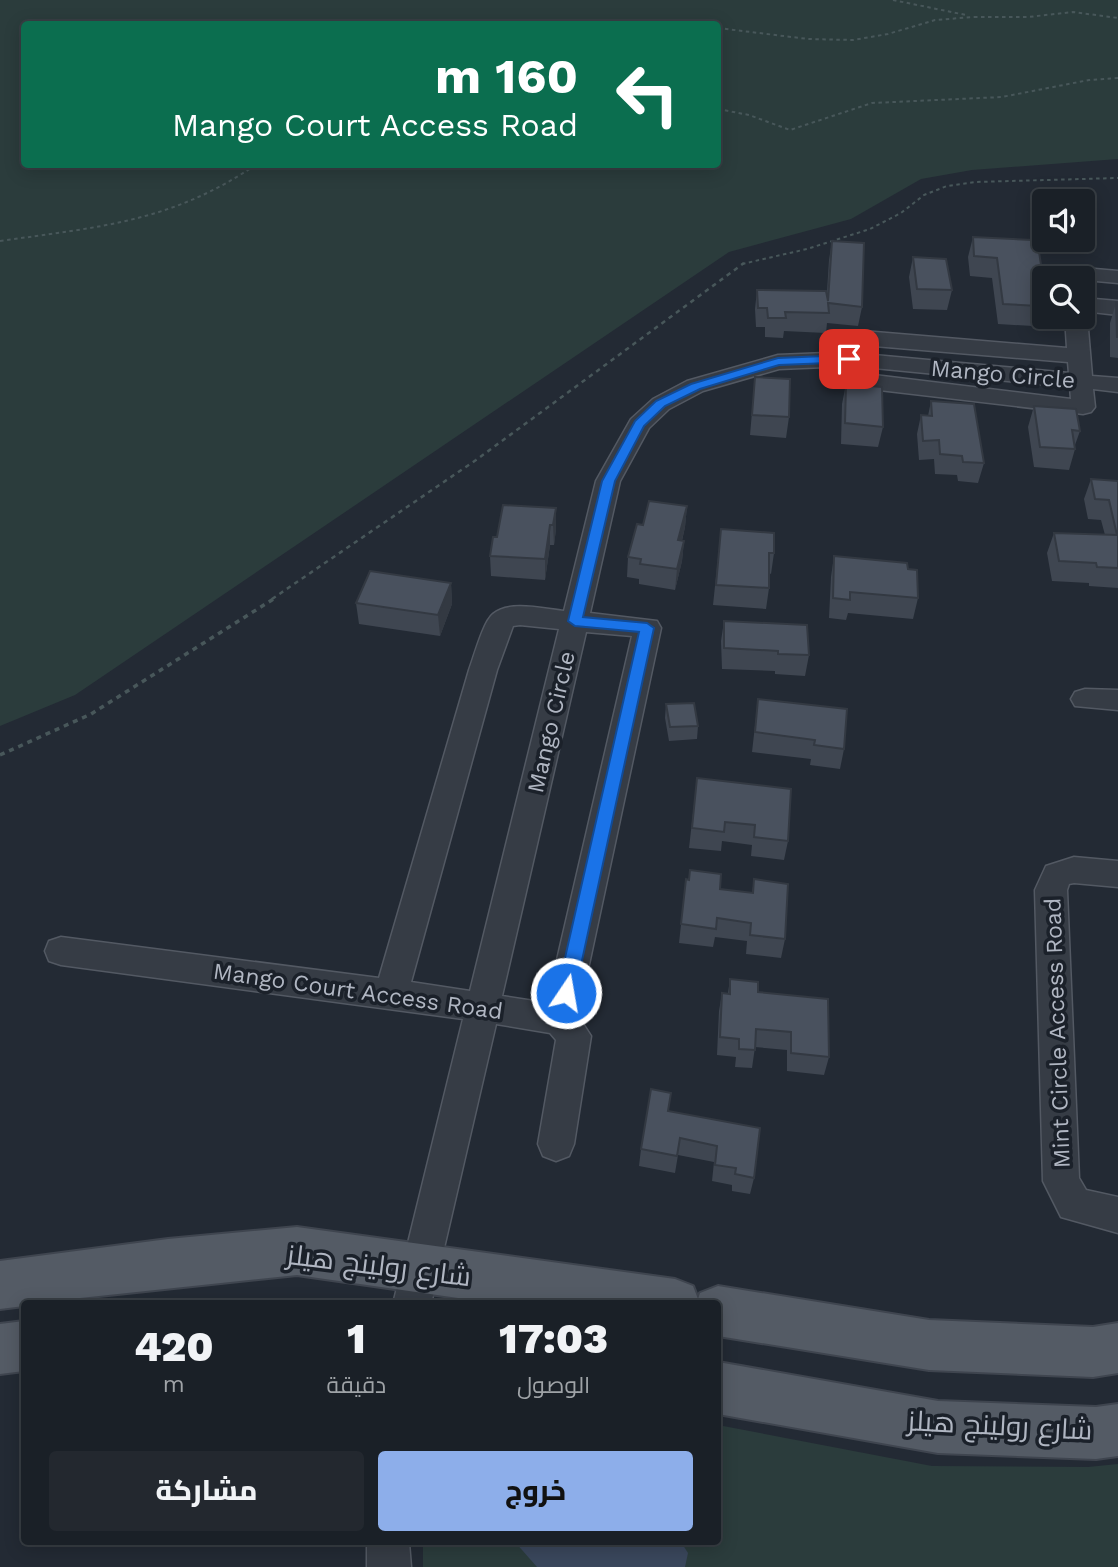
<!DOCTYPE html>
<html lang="ar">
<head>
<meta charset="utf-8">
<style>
	body { margin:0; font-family:"Work Sans",Cairo,sans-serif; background:#23282f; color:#f1f3f6; direction:rtl; height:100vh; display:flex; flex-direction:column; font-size:26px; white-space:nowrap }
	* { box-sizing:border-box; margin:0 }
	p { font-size:23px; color:#9fa3a7 }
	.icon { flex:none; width:38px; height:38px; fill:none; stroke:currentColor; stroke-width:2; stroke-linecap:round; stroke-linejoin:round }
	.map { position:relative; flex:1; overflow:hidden; direction:ltr }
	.drawer { position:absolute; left:21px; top:1300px; width:700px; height:245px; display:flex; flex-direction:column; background:#1a2027; border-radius:7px; box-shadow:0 4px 18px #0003,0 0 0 2px #383e44; direction:rtl }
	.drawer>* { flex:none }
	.top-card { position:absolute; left:21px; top:21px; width:700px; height:147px; border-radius:7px; box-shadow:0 4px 18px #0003,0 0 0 2px #383e44; direction:rtl; background:#0b6e4f; color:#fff; overflow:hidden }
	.buttons { position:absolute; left:1032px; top:189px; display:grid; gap:14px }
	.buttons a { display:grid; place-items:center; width:63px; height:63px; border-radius:7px; background:#1a2027; box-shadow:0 4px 18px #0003,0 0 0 2px #383e44; font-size:35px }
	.pin { position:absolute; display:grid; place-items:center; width:60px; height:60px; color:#fff; margin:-30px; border-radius:14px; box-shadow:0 4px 10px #0006 }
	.me { position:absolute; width:77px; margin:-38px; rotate:12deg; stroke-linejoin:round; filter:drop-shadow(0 0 5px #0008) }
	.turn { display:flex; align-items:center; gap:24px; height:147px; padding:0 28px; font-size:32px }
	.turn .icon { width:91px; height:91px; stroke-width:2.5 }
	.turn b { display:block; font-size:49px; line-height:60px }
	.eta { display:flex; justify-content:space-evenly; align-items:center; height:119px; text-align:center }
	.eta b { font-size:42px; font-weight:800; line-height:49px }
	.button { display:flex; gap:14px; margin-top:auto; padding:14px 28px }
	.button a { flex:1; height:80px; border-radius:7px; background:#8daeea; color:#111; font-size:28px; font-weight:800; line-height:80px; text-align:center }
	.button a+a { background:#23282f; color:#f1f3f6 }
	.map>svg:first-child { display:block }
	.green { fill:#2b3c3c; fill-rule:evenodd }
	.water { fill:#3a475c }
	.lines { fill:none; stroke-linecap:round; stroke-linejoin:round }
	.minor-casing { stroke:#535963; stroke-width:3 }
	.major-casing { stroke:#3f454f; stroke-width:4 }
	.path-far2 { stroke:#48575a; stroke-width:2; stroke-dasharray:3.5 3.5; stroke-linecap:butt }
	.path-far1 { stroke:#48575a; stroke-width:2.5; stroke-dasharray:4.5 4.5; stroke-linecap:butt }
	.path { stroke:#48575a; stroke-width:3.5; stroke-dasharray:5 5; stroke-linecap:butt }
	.minor { fill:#363c45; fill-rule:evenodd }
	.major { fill:#545b65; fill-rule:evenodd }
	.wall { fill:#3f4651 }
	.shaded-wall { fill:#333942 }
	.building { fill:#49515e; stroke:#333942; stroke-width:2 }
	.route { fill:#1a73e8; stroke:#114b97; stroke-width:2 }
	.labels { text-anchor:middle; stroke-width:7; stroke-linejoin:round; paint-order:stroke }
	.street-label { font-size:23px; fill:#b0b6c2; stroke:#1b212a }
	.near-street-label { font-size:28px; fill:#b0b6c2; stroke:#1b212a }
</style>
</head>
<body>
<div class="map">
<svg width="1118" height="1567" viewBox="0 0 1118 1567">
	<rect width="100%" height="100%" fill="#232a34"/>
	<path class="green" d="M0 0H1118V159L972 170 921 179 851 219 729 252 75 695 0 726ZM24 24H718V164H24Z
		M718 1425 932 1466 1088 1467 1118 1464V1567H423V1542H718Z"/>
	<path class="water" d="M515 1542H681L688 1553 685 1567H537Z"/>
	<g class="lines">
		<defs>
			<path id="minor" d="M1072 267 1118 271V283L1063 278 1061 273 1065 269Z
				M1083 298 1118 301V315L1083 311Z
				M1083 312 1087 317 1092 376 1118 378V392L1093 389 1095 407 1091 412 1083 414 862 388 854 386 851 381 849 366 779 369 703 391 669 409 649 428 620 481 590 613 657 621 661 628 578 1016 591 1036 574 1144 569 1156 556 1161 543 1156 538 1144 556 1040 550 1033 496 1024 431 1304H393L463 1019 61 965 49 961 45 951 49 941 61 937 379 978 469 670C474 657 483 622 493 614 509 600 544 609 564 611L596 481 631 419 653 399 687 381 778 355 851 352 852 338 855 333 863 331 1067 348 1065 317H1083ZM874 346 1068 362 1069 373 874 355ZM874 368 1070 387 1071 399 874 375ZM520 625 559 629 470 991 411 982 497 670 513 626ZM586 632 632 636 547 1003 502 996Z
				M1085 689 1118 690V710L1075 706 1071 699 1075 692Z
				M1074 857 1118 861V887L1074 883 1069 884 1067 890 1079 1178 1086 1190 1118 1197V1233L1061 1217 1043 1181 1035 890 1046 866Z
				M367 1542H409L411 1567H367Z"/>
			<path id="major" d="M297 1227 675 1279 693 1286 698 1299 700 1293 718 1286 929 1320 1093 1327 1118 1323V1373L1093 1377 929 1370 718 1336V1304H500L297 1275 24 1304V1306L0 1309V1261L168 1239Z
				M24 1321V1371L0 1374V1324Z
				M718 1362 938 1401 1096 1407 1118 1404V1456L1096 1459 938 1453 718 1414Z"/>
		</defs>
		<use href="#minor" class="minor-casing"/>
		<use href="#major" class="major-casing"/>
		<path class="path-far2" d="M893 0 966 15
			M974 17H1028L1073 12 1118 18
			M718 28 808 39 853 40 888 34 935 20 974 17
			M718 109 749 115 790 130 872 103 1002 97 1089 80 1118 78
			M0 241C99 227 172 222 257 164
			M742 264 807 249 870 229 901 213 924 195 947 186 975 182 1118 178"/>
		<path class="path-far1" d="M272 599 476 460 744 263"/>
		<path class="path" d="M0 755 91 714 275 598"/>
		<use href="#minor" class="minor"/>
		<use href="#major" class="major"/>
	</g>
	<path class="wall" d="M973 237 1045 291V296L1040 314H1036L1033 326 998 324 992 278 970 276 968 257Z
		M832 241 862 307 858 326 827 323 826 333 784 331 783 338 765 337V327H756L755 309 757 290 827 292 829 260Z
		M913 257 952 290 947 310 913 309 909 277Z
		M1116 303 1118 304V358L1110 357V323Z
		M755 377 789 417 786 438 750 435Z
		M846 384 883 427 878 447 841 444 842 404Z
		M931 401 984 463 978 483 958 481 957 475 935 474 934 459 919 460 917 434 921 415 928 416Z
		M1034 406 1080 431 1075 445V449L1069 470 1034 467 1028 427Z
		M1091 479 1118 481V588L1089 586V583L1052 581 1047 553 1054 533 1105 535 1101 520 1088 519 1084 499Z
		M687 506 685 527 682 541H684L682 561 675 590 639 584V579L627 577 628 557 643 525Z
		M556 508V529L554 545H550L545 580 491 576 490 556 497 537Z
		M721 529 774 553 771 574 769 573V588L766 609 713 605Z
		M834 556 908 569 918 598 913 619 848 613 846 620 829 618 831 577Z
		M451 583 452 604 440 636 359 624 356 603Z
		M724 621 809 655 805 676 775 674V671L722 669 721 641Z
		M758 699 844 749 840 769 810 765 811 759 752 752Z
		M666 704 698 726 697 739 669 741 665 718Z
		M697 778 788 841 784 860 751 856 752 845 722 841 721 851 689 848Z
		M686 879 720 889 752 893 754 879 785 939 781 958 746 954 747 941 715 937 713 947 679 943Z
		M730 979 758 992 829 1057 824 1075 787 1071V1050L755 1047 752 1068 735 1067 736 1057 717 1055 719 1011 722 993H728Z
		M669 1112 760 1128 754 1178 750 1194 732 1191V1185L712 1181 714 1162 678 1155 675 1173 639 1166 641 1149Z"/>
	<path class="shaded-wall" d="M687 506 685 527 677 561 678 540Z
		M556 508V529L554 545 553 525Z
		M550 525V545L545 580V559Z
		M684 541 682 561 675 590 677 569Z
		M451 583 452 604 440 636 438 615Z"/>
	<path class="building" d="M973 237 1033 240 1034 245H1038L1045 291V294H1037L1038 306 1003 304 997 258 974 256Z
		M832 241 864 243 862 307 828 303 829 313 785 312 786 318H768L767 308H758L757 290 826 291 828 301Z
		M913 257 946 259 952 290 917 289Z
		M1116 303 1118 304V337H1117Z
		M755 377 790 379 789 417 752 415Z
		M846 384 882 387 883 427 845 423Z
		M931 401 974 404 984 463 963 462 962 456 940 454 939 440 923 441 921 415 932 416Z
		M1034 406 1076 409 1080 431 1072 430 1075 449 1040 447Z
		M1091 479 1118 481V568L1097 567 1096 563 1059 561 1054 533 1117 535 1109 500 1095 499Z
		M649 501 687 506 678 540 684 541 677 569 640 564 641 559 628 557 637 524 643 525Z
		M503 505 556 508 553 525H550L545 559 490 556 493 537H497Z
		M721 529 774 533V553H769V588L716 585Z
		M834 556 907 563 908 569 917 570 918 598 850 592V600L833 598Z
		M370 571 451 583 438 615 356 603Z
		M724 621 807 625 809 655 778 654V651L724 648Z
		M758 699 847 709 844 749 814 745 815 740 755 732Z
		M694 703 698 726 670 727 666 704Z
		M697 778 791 789 788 841 754 837 755 825 725 822 724 832 692 828Z
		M690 870 721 874 720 889 753 893 754 879 788 884 785 939 750 935 751 923 717 918 716 929 681 924 686 879 689 880Z
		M730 979 758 982V992L828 999 829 1057 791 1053V1032L756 1029 755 1050 739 1049V1039L720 1037 722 993 730 994Z
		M651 1089 671 1093 668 1111 760 1128 754 1178 735 1174 736 1168 715 1165 717 1146 680 1138 677 1156 641 1149Z"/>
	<path class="route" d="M849 355 855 359 854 362 779 365 700 389 665 406 644 426 615 481 583 617 647 623 654 628 575 993 572 999 566 1001 560 999 557 993 639 632 575 626 568 621 602 481 635 421 656 401 691 384 778 358Z"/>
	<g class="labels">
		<g class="street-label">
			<text transform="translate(1003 374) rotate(5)" y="8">Mango Circle</text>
			<text transform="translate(551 722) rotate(-77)" y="8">Mango Circle</text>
			<text transform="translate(358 991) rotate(8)" y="8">Mango Court Access Road</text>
			<text transform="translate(1057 1033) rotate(-92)" y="8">Mint Circle Access Road</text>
		</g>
		<g class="near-street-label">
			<text transform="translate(379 1265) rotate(7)" y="10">شارع رولينج هيلز</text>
			<text transform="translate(1000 1425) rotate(3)" y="10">شارع رولينج هيلز</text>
		</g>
	</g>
</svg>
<div class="buttons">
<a><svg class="icon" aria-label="sound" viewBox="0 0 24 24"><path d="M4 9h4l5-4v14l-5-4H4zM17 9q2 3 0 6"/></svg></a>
<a><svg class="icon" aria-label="search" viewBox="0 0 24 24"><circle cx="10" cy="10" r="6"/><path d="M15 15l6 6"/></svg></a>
</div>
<div class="pin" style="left:849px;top:359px;background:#d93025"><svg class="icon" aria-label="arrive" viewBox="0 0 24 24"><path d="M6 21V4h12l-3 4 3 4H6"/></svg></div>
<svg class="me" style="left:566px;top:993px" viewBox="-20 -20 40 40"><circle r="17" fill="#1a73e8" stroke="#fff" stroke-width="3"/><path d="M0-11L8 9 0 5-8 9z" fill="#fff"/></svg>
<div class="top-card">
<div class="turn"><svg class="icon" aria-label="left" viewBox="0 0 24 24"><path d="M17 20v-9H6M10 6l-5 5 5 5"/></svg><div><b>160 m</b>Mango Court Access Road</div></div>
</div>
<section class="drawer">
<div class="eta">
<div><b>17:03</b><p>الوصول</p></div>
<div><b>1</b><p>دقيقة</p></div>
<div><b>420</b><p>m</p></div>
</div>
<div class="button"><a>خروج</a><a>مشاركة</a></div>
</section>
</div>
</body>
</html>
